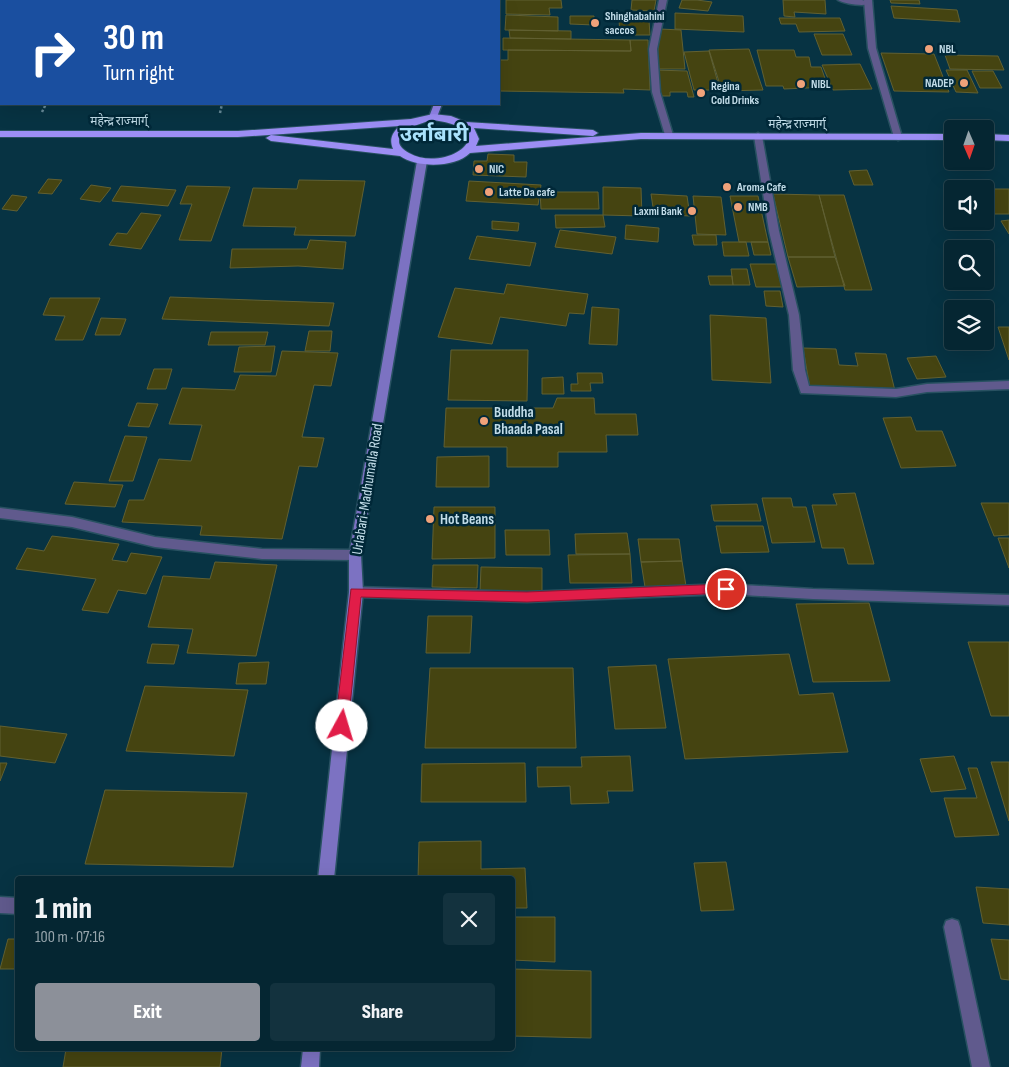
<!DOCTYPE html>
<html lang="en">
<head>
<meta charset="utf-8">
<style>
	body { margin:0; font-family:"Sofia Sans Condensed","Noto Sans Devanagari",sans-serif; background:#13323e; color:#f1f3f6; height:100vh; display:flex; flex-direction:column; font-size:19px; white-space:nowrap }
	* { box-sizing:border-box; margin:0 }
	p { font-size:16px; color:#97a5ac }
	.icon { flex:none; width:28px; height:28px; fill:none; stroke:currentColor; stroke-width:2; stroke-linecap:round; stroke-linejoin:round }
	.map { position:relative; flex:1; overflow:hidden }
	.details { position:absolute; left:15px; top:876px; width:500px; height:175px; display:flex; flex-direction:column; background:#052632; border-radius:5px; box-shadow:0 5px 20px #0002,0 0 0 1px #26434d }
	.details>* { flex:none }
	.top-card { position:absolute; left:0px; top:0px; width:500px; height:105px; box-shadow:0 5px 20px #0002,0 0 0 1px #26434d; background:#1a4fa0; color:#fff; overflow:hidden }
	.needle { width:32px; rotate:178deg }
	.tools { position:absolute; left:944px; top:120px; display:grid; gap:10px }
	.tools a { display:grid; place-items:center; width:50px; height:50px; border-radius:5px; background:#052632; box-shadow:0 5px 20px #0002,0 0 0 1px #26434d; font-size:25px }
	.pin { position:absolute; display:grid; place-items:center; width:42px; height:42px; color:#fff; margin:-21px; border:2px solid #fff; border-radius:50%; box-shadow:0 1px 5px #0007 }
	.me { position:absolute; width:55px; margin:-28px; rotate:6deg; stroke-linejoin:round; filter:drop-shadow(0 0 4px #0008) }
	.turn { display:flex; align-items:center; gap:18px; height:105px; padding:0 20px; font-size:22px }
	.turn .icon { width:65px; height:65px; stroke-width:2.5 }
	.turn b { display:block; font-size:35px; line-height:42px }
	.round { display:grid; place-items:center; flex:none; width:52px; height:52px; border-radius:5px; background:#13323e }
	.head { display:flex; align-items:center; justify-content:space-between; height:85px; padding:0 20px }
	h1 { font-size:30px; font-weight:800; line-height:38px }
	.action { display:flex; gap:10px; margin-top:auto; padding:10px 20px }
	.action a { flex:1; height:58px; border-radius:5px; background:#8c9099; color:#fff; font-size:20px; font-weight:800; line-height:58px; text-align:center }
	.action a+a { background:#13323e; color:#f1f3f6 }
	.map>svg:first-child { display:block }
	.building { fill:#454411; stroke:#616032 }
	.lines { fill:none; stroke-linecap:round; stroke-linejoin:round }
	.minor-casing { stroke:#285161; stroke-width:3 }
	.tertiary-casing { stroke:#285161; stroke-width:3 }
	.secondary-casing { stroke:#285161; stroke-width:3 }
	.primary-casing { stroke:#285161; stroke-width:3 }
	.trunk-casing { stroke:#285161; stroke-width:2 }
	.path { stroke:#678a98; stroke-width:2.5; stroke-dasharray:2.5 2; stroke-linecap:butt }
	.minor { fill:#605a8d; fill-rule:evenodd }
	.tertiary { fill:#605a8d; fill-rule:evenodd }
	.secondary { fill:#7c72c2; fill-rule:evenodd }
	.primary { fill:#9284eb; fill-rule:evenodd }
	.trunk { fill:#9c8ef4; fill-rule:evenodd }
	.route { fill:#e11d48; stroke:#92132f }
	.poi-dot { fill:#f0a27a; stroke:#002838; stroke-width:2 }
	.labels { text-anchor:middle; stroke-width:5; stroke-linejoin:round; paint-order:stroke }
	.far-poi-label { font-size:12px; font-weight:bold; fill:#c1dce8; stroke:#002838; text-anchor:start }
	.far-street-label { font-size:12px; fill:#c1dce8; stroke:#002838 }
	.poi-label { font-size:15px; font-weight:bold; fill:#c1dce8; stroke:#002838; text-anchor:start }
	.street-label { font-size:15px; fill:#c1dce8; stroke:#002838 }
	.far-town-label { font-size:21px; font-weight:bold; fill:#aae2fc; stroke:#002838 }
</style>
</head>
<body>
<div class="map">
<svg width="1009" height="1067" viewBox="0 0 1009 1067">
	<rect width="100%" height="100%" fill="#073343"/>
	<path class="building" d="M506 0H561L562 8H549L550 15 506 14Z
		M632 0H656L654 11 631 10Z
		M682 0H697L712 2 708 11 679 8Z
		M783 0H825L826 14 794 12 795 17 784 16Z
		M890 0H919L920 4 891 3Z
		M891 6 957 10 960 22 894 18Z
		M675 13 743 16 744 32 675 29Z
		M506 15 558 17V31L505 30Z
		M570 16H594V25L570 24Z
		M779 18H840L845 31 799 32 796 24H781Z
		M619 20 649 21 650 35H620Z
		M660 29 681 30 685 69H656Z
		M509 30 571 31V39L510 38Z
		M814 34H843L852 55H822Z
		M503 38 630 40 631 51 503 50Z
		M630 40H648L650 90 623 89 624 93 499 91V60H508V50L631 51Z
		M749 49 763 90 722 91 709 50Z
		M757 50H794L796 57H809L811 67H821L828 87 784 89 783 86H766Z
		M709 51 720 90H694L684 52Z
		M881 53 934 54 949 92 894 91Z
		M945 55 998 56 1004 70 950 69Z
		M860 64 872 89 833 90 822 65Z
		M655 70 687 71 694 97H688L687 92H670V96H658Z
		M946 70H967L978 93 956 92Z
		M972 71H993L1002 88H980Z
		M488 154 514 155V162H527L526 177 473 175 474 161H487Z
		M867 170 873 185H854L849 171Z
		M48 179 62 180 52 194 38 193Z
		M299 180 365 181 355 236 294 235 296 227 243 226 253 188 297 189Z
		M469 181 541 185 538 205 466 201Z
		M91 185 111 188 100 202 80 199Z
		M121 186 176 190 168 206 112 201Z
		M187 186 230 187 211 241 179 240 192 204H180Z
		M603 187 641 188 642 216 603 215Z
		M985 189H1009V214H985Z
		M540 192H598L599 209H541Z
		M651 194 687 196 690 216 654 214Z
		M773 194 819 195 835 257H788Z
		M12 195 27 197 17 211 2 209Z
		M819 195H844L872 290H845Z
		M693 196 721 197 726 235 697 234Z
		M730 196H758L768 242H739Z
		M141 213 161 215 141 249 109 245 117 233 127 234Z
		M555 215H603L605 227 556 228Z
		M1009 220V234L1001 221Z
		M492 221 519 223 518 231 492 229Z
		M626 225 659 228 658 242 625 239Z
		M560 230 616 237 612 254 555 247Z
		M692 235H716L717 245H694Z
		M477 236 536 243 530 266 469 259Z
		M310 240 346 242 343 269 298 266 230 268 232 249H307Z
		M722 242H746L749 256H724Z
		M751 242H768L771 255H754Z
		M788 257H835L845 286 797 287Z
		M750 264H776L782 287H756Z
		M731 269H747L750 285H733Z
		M708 276H732L733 285H710Z
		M507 284 588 294 584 314 569 313 566 326 500 317 492 344 438 337 455 288 504 294Z
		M764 291H780L783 307 766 306Z
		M170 297 334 303 329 326 162 319Z
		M50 298H100L83 340H55L65 316 43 315Z
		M592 307 619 309 617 345 589 344Z
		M710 315 766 318 771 383 712 380Z
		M101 318 126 319 120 335H95Z
		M998 327H1009V360Z
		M309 331H332L330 351H305Z
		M211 332H268L265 345H208Z
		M275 346 271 372H234L239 347Z
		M803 348 836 349 839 365 858 366 855 353 886 354 895 391 810 388Z
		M451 350H528L527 401 448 400Z
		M282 351 338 353 331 386 314 385 302 437 324 438 317 467 299 466 282 539 200 535 202 526 122 522 129 500H144L159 459 191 461 202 425 169 424 182 388 235 390 240 375 276 376Z
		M936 356 946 377 917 379 907 358Z
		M154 369H172L166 389H147Z
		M577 373H602L603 383H590L591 391H571V384H578Z
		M563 377 564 394H542V378Z
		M557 398H594L595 414H636L638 435H606L607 452H558V467H507V447H444L446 408H553Z
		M137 403 158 404 149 427 128 426Z
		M911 417 916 431H942L956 466 901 468 883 418Z
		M125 436 147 437 133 481H109Z
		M489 456V487H436L437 457Z
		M74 482 123 485 115 507 65 504Z
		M855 493 874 564H848L844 548H822L812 505H837L833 494Z
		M762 498H791L793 507H806L815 542 772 543Z
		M981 503H1009V535L994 536Z
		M757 504 761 521H714L711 505Z
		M434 507H495V558L432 559Z
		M716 526H763L769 552 721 553Z
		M505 530H549L550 555H506Z
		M627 533 630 554H576L575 534Z
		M52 536 119 544 112 560 127 562 131 553 162 557 146 594 118 590 108 613 82 610 96 579 16 569 27 548 44 551Z
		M998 538H1009V568Z
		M638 539H679L682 561 641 562Z
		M630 554 632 583H570L568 555Z
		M682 561 686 586 645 587 641 562Z
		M215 562 277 565 256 656 187 653 193 629 148 627 163 576 210 579Z
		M433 565H478L477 588 432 587Z
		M481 567 542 568V593L480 592Z
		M869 603 890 681 813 682 796 604Z
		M428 616H472L470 653H426Z
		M968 642H1009V716H991Z
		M152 644 179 645 174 664 147 663Z
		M789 654 799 695 833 693 848 752 685 759 668 659Z
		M269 662 266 684H236L239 663Z
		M656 665 666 728 615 729 608 667Z
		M430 668H573L576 748H425Z
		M145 686 248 690 234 756 126 751Z
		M0 726 67 734 55 763 0 756Z
		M630 756 633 791H607L609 803 571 804 570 786 538 787 537 767H582L581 757Z
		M954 756 966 789 931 792 920 759Z
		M991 762H1009V821Z
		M0 763H7L0 781Z
		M525 763 526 802H421L422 764Z
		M968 768H977L999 835 955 837 944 798H977Z
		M105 790 247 793 233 867 85 864Z
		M481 841V869L525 868 527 908H512V879H418L419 842Z
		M726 862 734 910 701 911 694 863Z
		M976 887 1009 889V925L983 923Z
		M512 917H555V962L512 960Z
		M8 939H18V969H0Z
		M991 939 1009 940V980L1001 979Z
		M512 969 591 971V1038L512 1036Z
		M66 1049H222L220 1067H63Z"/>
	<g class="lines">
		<defs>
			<path id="minor" d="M659 0H667L657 49 660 92 673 135 669 138 665 135 652 92 649 49Z
				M838 0H862L872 3C865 7 845 4 838 0Z
				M758 133 762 136 779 231 799 315 805 370 809 386 896 389 927 384 1009 381V389L927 392 896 397 801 393 793 370 789 315 769 231 754 136Z
				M0 508 72 517 155 537 262 549 355 550 359 551 361 555 359 559 355 560 262 559 155 547 72 527 0 518Z
				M726 584 813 589 1009 595V605L813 599 726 594 527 602 356 597 351 596 349 592 351 588 356 587 527 592Z
				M0 897 18 898V914L0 913Z
				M952 919 958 921 960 927 990 1067H972L944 927 946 921Z"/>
			<path id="tertiary" d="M864 0H872L876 48 902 137 901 139 898 140 894 137 868 48Z"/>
			<path id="secondary" d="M422 158 427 161 361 555 363 592 334 879H318L349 592V555L417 161Z
				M303 1049H320L319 1067H301Z"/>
			<path id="primary" d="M470 0H478V1H470Z
				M434 104H442L437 117 433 120 429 117Z"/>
			<path id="trunk" d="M433 114 451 116 466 122 593 130 598 133 593 136 474 128 479 139 476 146 641 133 952 134V140L641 139 470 153C455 168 417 168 400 156L271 141 266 138 271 135 393 149C389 139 392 134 399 126L238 137H0V131H238L411 119ZM433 120C508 130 445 174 409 153 381 137 419 123 433 120Z
				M985 134 1009 135V141L985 140Z"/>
		</defs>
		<use href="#minor" class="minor-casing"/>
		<use href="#tertiary" class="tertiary-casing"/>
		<use href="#secondary" class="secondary-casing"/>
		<use href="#primary" class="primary-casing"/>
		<use href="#trunk" class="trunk-casing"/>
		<path class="path" d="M42 112 46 104
			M220 113 222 104"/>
		<use href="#minor" class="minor"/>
		<use href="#tertiary" class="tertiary"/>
		<use href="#secondary" class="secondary"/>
		<use href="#primary" class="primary"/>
		<use href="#trunk" class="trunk"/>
	</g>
	<path class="route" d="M726 584 730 585 732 589 730 592 726 593 527 602 361 597 348 726 346 730 342 732 337 730 335 726 351 589 527 592Z"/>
	<g class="poi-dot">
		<circle cx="595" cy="23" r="5"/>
		<circle cx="929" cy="49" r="5"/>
		<circle cx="964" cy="83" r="5"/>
		<circle cx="801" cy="84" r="5"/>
		<circle cx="701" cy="93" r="5"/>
		<circle cx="479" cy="169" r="5"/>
		<circle cx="727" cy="187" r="5"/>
		<circle cx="489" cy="192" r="5"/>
		<circle cx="738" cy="207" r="5"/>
		<circle cx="692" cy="211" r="5"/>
		<circle cx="484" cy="421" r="5"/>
		<circle cx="430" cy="519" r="5"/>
	</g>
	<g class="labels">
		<g class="far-poi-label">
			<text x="605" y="20">Shinghabahini<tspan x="605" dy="14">saccos</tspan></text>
			<text x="939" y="53">NBL</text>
			<text x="954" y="87" text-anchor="end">NADEP</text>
			<text x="811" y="88">NIBL</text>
			<text x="711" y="90">Regina<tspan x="711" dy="14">Cold Drinks</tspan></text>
			<text x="489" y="173">NIC</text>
			<text x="737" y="191">Aroma Cafe</text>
			<text x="499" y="196">Latte Da cafe</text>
			<text x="748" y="211">NMB</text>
			<text x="682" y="215" text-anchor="end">Laxmi Bank</text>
		</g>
		<g class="far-street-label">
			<text x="119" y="125">महेन्द्र राज्मार्ग्</text>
			<text x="797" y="128">महेन्द्र राज्मार्ग्</text>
		</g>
		<g class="poi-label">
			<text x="494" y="417">Buddha<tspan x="494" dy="17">Bhaada Pasal</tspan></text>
			<text x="440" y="524">Hot Beans</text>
		</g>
		<g class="street-label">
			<text transform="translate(367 489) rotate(-81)" y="5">Urlabari-Madhumalla Road</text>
		</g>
		<g class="far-town-label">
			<text x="434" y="141">उर्लाबारी</text>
		</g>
	</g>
</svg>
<div class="tools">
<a><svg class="needle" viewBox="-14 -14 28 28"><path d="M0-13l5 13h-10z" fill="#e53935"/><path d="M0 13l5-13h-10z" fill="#97a5ac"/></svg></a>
<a><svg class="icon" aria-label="sound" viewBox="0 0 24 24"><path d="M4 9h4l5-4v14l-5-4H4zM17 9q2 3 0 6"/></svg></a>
<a><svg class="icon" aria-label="search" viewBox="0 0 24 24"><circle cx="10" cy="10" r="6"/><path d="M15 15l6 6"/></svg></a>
<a><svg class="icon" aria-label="layers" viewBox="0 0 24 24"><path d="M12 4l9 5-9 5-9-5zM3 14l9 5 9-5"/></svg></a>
</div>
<div class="pin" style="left:726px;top:589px;background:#d93025"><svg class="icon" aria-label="arrive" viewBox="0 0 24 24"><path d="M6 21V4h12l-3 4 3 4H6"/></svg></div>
<svg class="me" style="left:342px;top:726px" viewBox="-20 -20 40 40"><circle r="19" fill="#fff"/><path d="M0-13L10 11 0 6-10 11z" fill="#e11d48"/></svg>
<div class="top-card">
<div class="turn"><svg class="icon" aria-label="right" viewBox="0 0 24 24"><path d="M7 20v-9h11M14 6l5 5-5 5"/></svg><div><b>30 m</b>Turn right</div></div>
</div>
<section class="details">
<div class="head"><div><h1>1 min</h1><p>100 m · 07:16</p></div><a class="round"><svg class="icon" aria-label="close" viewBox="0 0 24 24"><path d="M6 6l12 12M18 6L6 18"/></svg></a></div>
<div class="action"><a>Exit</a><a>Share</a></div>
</section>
</div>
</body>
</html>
